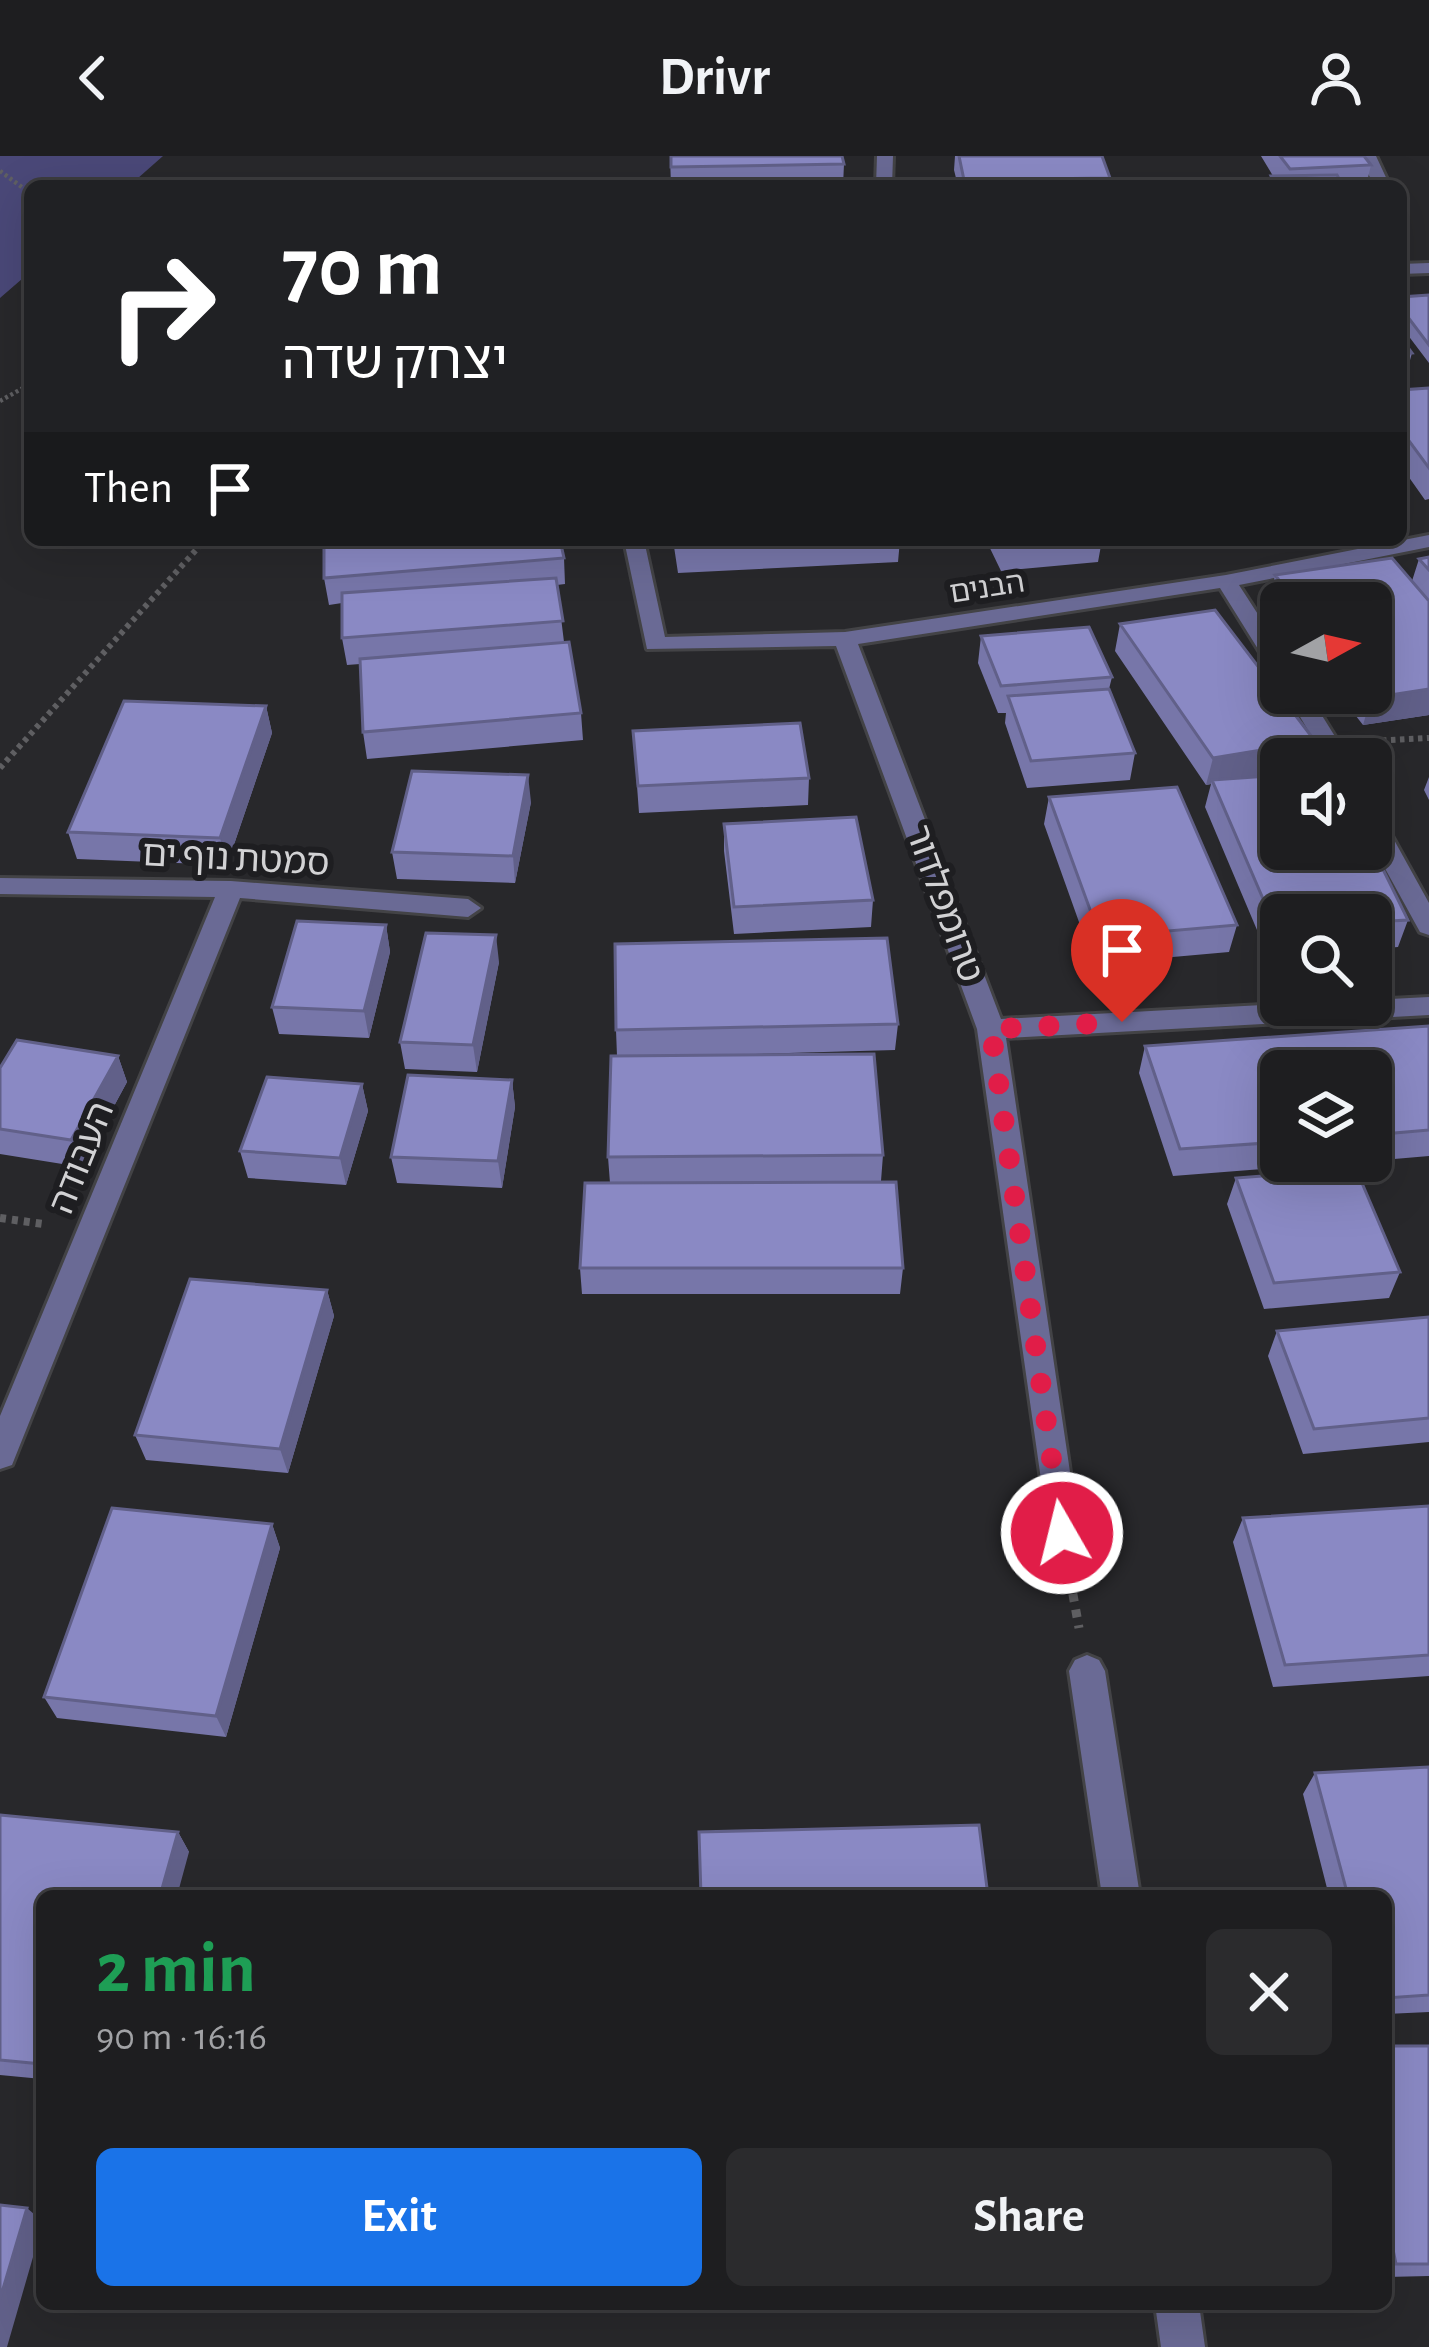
<!DOCTYPE html>
<html lang="en">
<head>
<meta charset="utf-8">
<style>
	body { margin:0; font-family:"Alegreya Sans","Noto Sans Hebrew",sans-serif; background:#2b2b2d; color:#f1f3f6; height:100vh; display:flex; flex-direction:column; font-size:45px; white-space:nowrap }
	* { box-sizing:border-box; margin:0 }
	p { font-size:39px; color:#a1a2a5 }
	.icon { flex:none; width:66px; height:66px; fill:none; stroke:currentColor; stroke-width:2; stroke-linecap:round; stroke-linejoin:round }
	.map { position:relative; flex:1; overflow:hidden }
	.drawer { position:absolute; left:36px; top:1734px; width:1356px; height:420px; display:flex; flex-direction:column; background:#1e1e20; border-radius:18px; box-shadow:0 12px 48px #0002,0 0 0 3px #3c3c3e }
	.drawer>* { flex:none }
	.hud { position:absolute; left:24px; top:24px; width:1383px; height:366px; border-radius:18px; box-shadow:0 12px 48px #0002,0 0 0 3px #3c3c3e; background:#202124; color:#fff; overflow:hidden }
	.needle { width:78px; rotate:82deg }
	.buttons { position:absolute; left:1260px; top:426px; display:grid; gap:24px }
	.buttons a { display:grid; place-items:center; width:132px; height:132px; border-radius:18px; background:#1e1e20; box-shadow:0 12px 48px #0002,0 0 0 3px #3c3c3e; font-size:60px }
	.pin { position:absolute; display:grid; place-items:center; width:102px; height:102px; color:#fff; margin:-123px -51px; border-radius:50% 50% 50% 0; rotate:-45deg; box-shadow:0 0 12px #0007 }
	.pin .icon { rotate:45deg }
	.me { position:absolute; width:132px; margin:-66px; rotate:352deg; stroke-linejoin:round; filter:drop-shadow(0 0 9px #0008) }
	.turn { display:flex; align-items:center; gap:42px; height:252px; padding:0 60px; font-size:54px }
	.turn .icon { width:156px; height:156px; stroke-width:2.5 }
	.turn b { display:block; font-size:84px; line-height:102px }
	.then { display:flex; align-items:center; height:114px; padding:0 60px; background:#0003; gap:24px; font-size:45px }
	.round { display:grid; place-items:center; flex:none; width:126px; height:126px; border-radius:18px; background:#2b2b2d }
	.overview { display:flex; align-items:center; justify-content:space-between; height:204px; padding:0 60px }
	h1 { font-size:72px; font-weight:700; line-height:90px; color:#1e9e55 }
	.button { display:flex; gap:24px; margin-top:auto; padding:24px 60px }
	.button a { flex:1; height:138px; border-radius:18px; background:#1a73e8; color:#fff; font-size:48px; font-weight:700; line-height:138px; text-align:center }
	.button a+a { background:#2b2b2d; color:#f1f3f6 }
	header { display:flex; justify-content:space-between; align-items:center; height:156px; padding:0 60px; background:#1e1e20; font-size:54px; font-weight:700 }
	.map>svg:first-child { display:block }
	.green { fill:#4a4878 }
	.lines { fill:none; stroke-linecap:round; stroke-linejoin:round }
	.minor-casing { stroke:#434346; stroke-width:6 }
	.path-far3 { stroke:#5f5f62; stroke-width:4.5; stroke-dasharray:3 3; stroke-linecap:butt }
	.path-far2 { stroke:#5f5f62; stroke-width:6; stroke-dasharray:4.5 4.5; stroke-linecap:butt }
	.path-far1 { stroke:#5f5f62; stroke-width:8; stroke-dasharray:6 6; stroke-linecap:butt }
	.path { stroke:#5f5f62; stroke-width:9; stroke-dasharray:8 8; stroke-linecap:butt }
	.minor { fill:#6a6a95; fill-rule:evenodd }
	.wall { fill:#7776a9 }
	.shaded-wall { fill:#616089 }
	.building { fill:#8a89c4; stroke:#616089; stroke-width:3 }
	.route { stroke:#e11d48; stroke-width:21; stroke-dasharray:0 37.8 }
	.labels { text-anchor:middle; stroke-width:12; stroke-linejoin:round; paint-order:stroke }
	.far-street-label { font-size:30px; fill:#d2d2d4; stroke:#1e1e21 }
	.street-label { font-size:36px; fill:#d2d2d4; stroke:#1e1e21 }
</style>
</head>
<body>
<header><svg class="icon" aria-label="back" viewBox="0 0 24 24"><path d="M15 5l-7 7 7 7"/></svg>Drivr<svg class="icon" aria-label="person" viewBox="0 0 24 24"><circle cx="12" cy="8" r="4"/><path d="M4 21q1-7 8-7t8 7"/></svg></header>
<div class="map">
<svg width="1429" height="2191" viewBox="0 0 1429 2191">
	<rect width="100%" height="100%" fill="#28282b"/>
	<path class="green" d="M0 0H163L129 30H30V116L0 142Z"/>
	<g class="lines">
		<defs>
			<path id="minor" d="M877 0H893L892 30H876Z
				M1360 0H1376L1390 30H1374Z
				M1429 107V117L1401 118V108Z
				M1429 379V391L1239 429 1281 494V519L1273 517 1220 432 858 488 1001 863 1281 848 1371 849V844L1429 841V859L1006 882 1079 1377 1074 1387 1062 1392 1050 1387 977 873 836 490 647 493 624 384H644L665 481 845 476 1226 419Z
				M1286 537H1308L1349 603H1325Z
				M1371 656 1383 664 1429 747V779L1420 776 1371 687Z
				M0 722 231 725 468 743 481 752 468 761 240 742 16 1299 12 1309 0 1313V1260L215 741 0 738Z
				M1087 1499 1099 1504 1105 1515 1140 1740H1102L1069 1515 1075 1504Z
				M1155 2148H1199L1205 2191H1161Z"/>
		</defs>
		<use href="#minor" class="minor-casing"/>
		<path class="path-far3" d="M0 15 30 37
			M0 245 30 228"/>
		<path class="path-far2" d="M1373 585 1429 582
			M0 612 205 384"/>
		<path class="path-far1" d="M0 1062 43 1068"/>
		<path class="path" d="M1070 1422 1079 1472"/>
		<use href="#minor" class="minor"/>
	</g>
	<path class="wall" d="M670 0 844 8 843 30H671Z
		M955 0H1102L1110 22 1109 30H958L954 14Z
		M1261 0H1364L1371 9 1366 30H1269L1271 20H1273Z
		M1429 139V207L1401 170V141Z
		M1401 182 1412 197 1405 222H1401Z
		M1429 232V343L1425 344 1401 310V234Z
		M673 384H900L898 406 678 417Z
		M986 384H1102L1098 406 1001 415Z
		M1149 384H1217L1152 389Z
		M1429 401V559L1363 569 1338 537H1371V447H1281V462L1269 446 1275 419 1412 425 1419 403Z
		M564 402 565 428 557 429 564 486 581 557 583 584 367 603 363 576 360 508 347 509 342 482V447L329 449 324 422Z
		M1120 468 1315 585 1309 603H1281L1255 621 1408 764 1398 791 1371 793V759H1281V799L1268 800 1205 651 1211 628 1206 629 1115 495Z
		M981 480 1112 521 1109 533 1135 597 1130 624 1027 632 1005 567 1006 557H998L978 507Z
		M266 550 272 577 227 709 77 703 68 676Z
		M633 575 809 622 808 649 639 657Z
		M1429 621V644L1424 634Z
		M1049 641 1237 769 1229 796 1094 808 1044 668Z
		M531 646 515 727 397 723 392 696Z
		M724 668 873 744 871 771 734 778 724 695Z
		M386 769 390 796 369 882 279 878 272 851Z
		M499 806 477 916 405 913 400 886Z
		M898 868 895 894 681 900 883 999 881 1025 903 1112 900 1138H582L580 1112 610 1027 608 1001 617 900 616 874Z
		M1429 870V1000L1371 1005V915H1281V1005H1365L1173 1020 1139 917 1145 890Z
		M118 900 127 926 81 1011 0 998V912Z
		M512 924 515 951 502 1032 397 1027 391 1001Z
		M362 928 368 955 346 1029 248 1022 240 995Z
		M1236 1022 1400 1116 1389 1142 1264 1153 1227 1048Z
		M327 1134 334 1160 288 1317 146 1304 135 1279Z
		M1429 1161V1286L1303 1298 1268 1200 1277 1175Z
		M1429 1350V1520L1273 1531 1233 1386 1243 1362Z
		M272 1368 280 1392 226 1581 57 1562 44 1541Z
		M1429 1611V1856L1386 1858V1740H1329L1303 1638 1315 1617Z
		M0 1659 178 1676 189 1696 42 1740V1923L0 1919Z
		M1386 1890H1429V2120L1386 2121Z"/>
	<path class="shaded-wall" d="M1429 533V559L1363 569 1371 542Z
		M266 550 272 577 227 709 220 682Z
		M1315 585 1309 603H1281V617L1214 628 1212 624 1211 628 1206 629 1213 602Z
		M528 619 531 646 515 727 513 700Z
		M386 769 390 796 369 882 364 855Z
		M496 779 499 806 477 916 473 889Z
		M118 900 127 926 81 1011 71 984Z
		M512 924 515 951 502 1032 498 1005Z
		M362 928 368 955 346 1029 340 1002Z
		M327 1134 334 1160 288 1317 280 1293Z
		M272 1368 280 1392 226 1581 216 1560Z
		M178 1676 189 1696 177 1740H160Z
		M27 2052 42 2065V2070L7 2191H0V2143Z"/>
	<path class="building" d="M671 0H842L844 8 671 11Z
		M959 0H1102L1110 22 964 24Z
		M1280 0H1364L1371 9 1290 13Z
		M1337 19 1343 30H1276L1271 20Z
		M1429 139V189L1401 152V141Z
		M1401 182 1412 197 1401 198Z
		M1429 232V312L1401 274V234Z
		M324 384H560L564 402 324 422Z
		M677 384H814L678 391Z
		M1002 384H1057L1004 389Z
		M1429 401V414L1419 403Z
		M1392 402 1429 445V533L1371 542 1367 537H1371V447H1297L1275 419Z
		M556 422 563 465 342 482V437Z
		M1215 454 1315 585 1213 602 1120 468Z
		M1089 471 1112 521 1001 530 981 480Z
		M569 486 581 557 363 576 360 503Z
		M1109 533 1135 597 1031 605 1008 540Z
		M124 545 266 550 220 682 68 676Z
		M800 567 809 622 638 630 633 575Z
		M412 615 528 619 513 700 392 696Z
		M1281 619V693H1371V689L1408 764 1371 766V759H1281V773H1276L1212 624Z
		M1177 631 1237 769 1100 781 1049 641Z
		M856 661 873 744 734 751 724 668Z
		M297 765 386 769 364 855 272 851Z
		M426 777 496 779 473 889 400 886Z
		M887 782 898 868 616 874 615 788Z
		M1429 870V974L1371 979V915H1281V986L1180 993 1145 890Z
		M17 884 118 900 71 984 0 973V912Z
		M874 898 883 999 608 1001 611 900Z
		M408 919 512 924 498 1005 391 1001Z
		M267 921 362 928 340 1002 240 995Z
		M1356 1013 1400 1116 1274 1127 1236 1022Z
		M896 1026 903 1112H580L585 1027Z
		M190 1123 327 1134 280 1293 135 1279Z
		M1429 1161V1262L1314 1273 1277 1175Z
		M1429 1350V1499L1285 1509 1243 1362Z
		M112 1352 272 1368 216 1560 44 1541Z
		M1429 1611V1839L1386 1842V1740H1348L1315 1617Z
		M0 1659 178 1676 160 1740H42V1908L0 1904Z
		M979 1669 988 1740H701L699 1676Z
		M1386 1890H1429V2108H1396L1386 2059Z
		M0 2049 27 2052 0 2143Z"/>
	<g class="lines">
		<path class="route" d="M1062 1377 991 873 1122 866"/>
	</g>
	<g class="labels">
		<g class="far-street-label">
			<text transform="translate(987 431) rotate(-9)" y="10">הבנים</text>
		</g>
		<g class="street-label">
			<text transform="translate(236 701) rotate(3)" y="13">סמטת נוף ים</text>
			<text transform="translate(946 747) rotate(70)" y="13">טרומפלדור</text>
			<text transform="translate(80 1001) rotate(-68)" y="13">העבודה</text>
		</g>
	</g>
</svg>
<div class="buttons">
<a><svg class="needle" viewBox="-14 -14 28 28"><path d="M0-13l5 13h-10z" fill="#e53935"/><path d="M0 13l5-13h-10z" fill="#a1a2a5"/></svg></a>
<a><svg class="icon" aria-label="sound" viewBox="0 0 24 24"><path d="M4 9h4l5-4v14l-5-4H4zM17 9q2 3 0 6"/></svg></a>
<a><svg class="icon" aria-label="search" viewBox="0 0 24 24"><circle cx="10" cy="10" r="6"/><path d="M15 15l6 6"/></svg></a>
<a><svg class="icon" aria-label="layers" viewBox="0 0 24 24"><path d="M12 4l9 5-9 5-9-5zM3 14l9 5 9-5"/></svg></a>
</div>
<div class="pin" style="left:1122px;top:866px;background:#d93025"><svg class="icon" aria-label="arrive" viewBox="0 0 24 24"><path d="M6 21V4h12l-3 4 3 4H6"/></svg></div>
<svg class="me" style="left:1062px;top:1377px" viewBox="-20 -20 40 40"><circle r="17" fill="#e11d48" stroke="#fff" stroke-width="3"/><path d="M0-11L8 9 0 5-8 9z" fill="#fff"/></svg>
<div class="hud">
<div class="turn"><svg class="icon" aria-label="right" viewBox="0 0 24 24"><path d="M7 20v-9h11M14 6l5 5-5 5"/></svg><div><b>70 m</b>יצחק שדה</div></div>
<div class="then">Then<svg class="icon" aria-label="arrive" viewBox="0 0 24 24"><path d="M6 21V4h12l-3 4 3 4H6"/></svg></div>
</div>
<section class="drawer">
<div class="overview"><div><h1>2 min</h1><p>90 m · 16:16</p></div><a class="round"><svg class="icon" aria-label="close" viewBox="0 0 24 24"><path d="M6 6l12 12M18 6L6 18"/></svg></a></div>
<div class="button"><a>Exit</a><a>Share</a></div>
</section>
</div>
</body>
</html>
